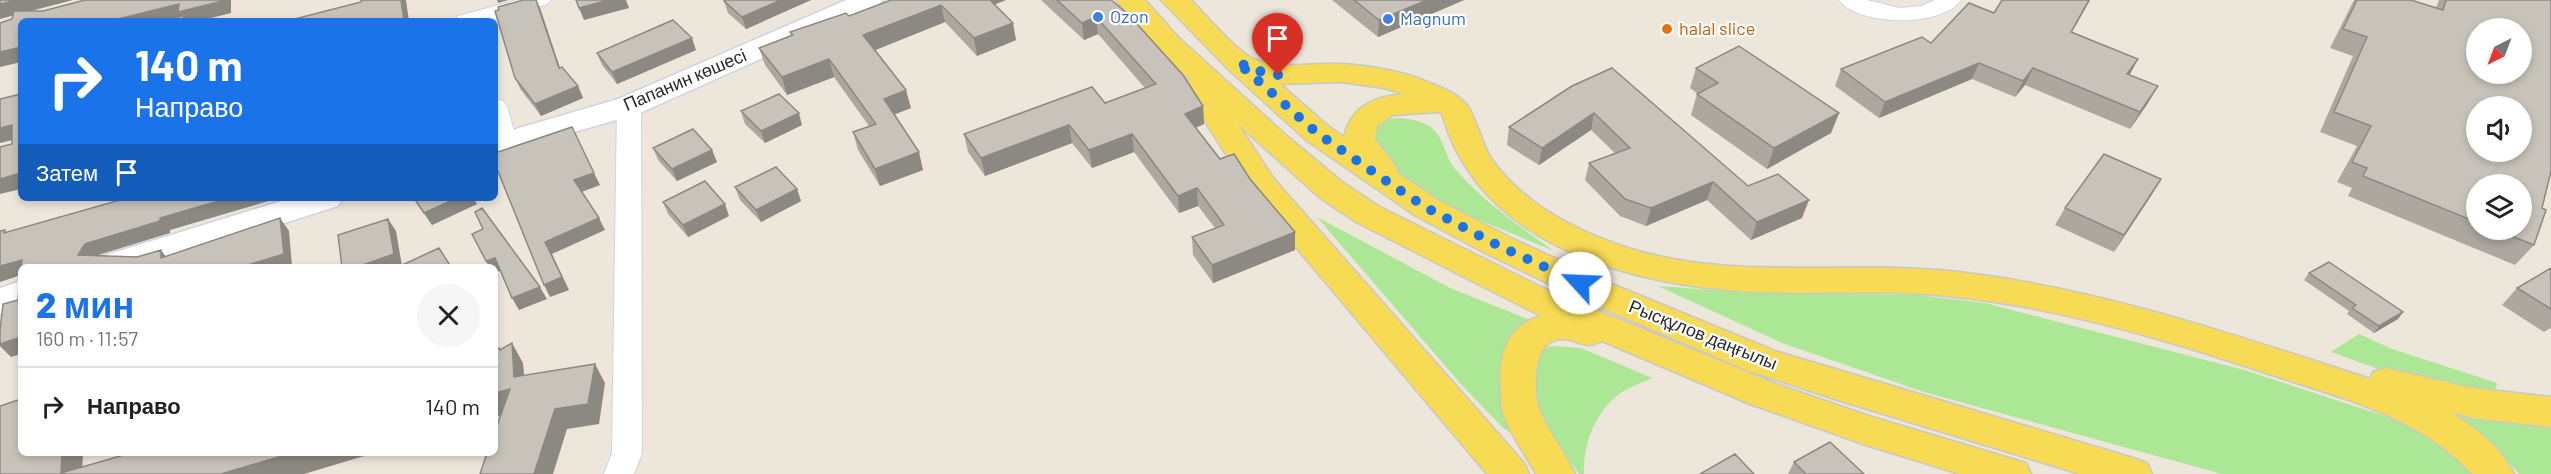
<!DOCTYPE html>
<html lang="ru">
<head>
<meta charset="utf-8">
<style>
	body { margin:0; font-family:Barlow,sans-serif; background:#f6f6f6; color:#202124; height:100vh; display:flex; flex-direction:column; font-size:22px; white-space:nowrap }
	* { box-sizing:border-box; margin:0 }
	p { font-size:20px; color:#757577 }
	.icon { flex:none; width:33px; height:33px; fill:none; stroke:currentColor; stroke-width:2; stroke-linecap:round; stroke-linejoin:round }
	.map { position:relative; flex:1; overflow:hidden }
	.drawer { position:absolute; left:18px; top:264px; width:480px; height:192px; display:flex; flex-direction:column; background:#fff; border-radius:9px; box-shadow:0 3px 9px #0003 }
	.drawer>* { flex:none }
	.hud { position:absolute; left:18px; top:18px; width:480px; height:183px; border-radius:9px; box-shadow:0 3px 9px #0003; background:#1a73e8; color:#fff; overflow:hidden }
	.needle { width:39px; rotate:222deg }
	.fabs { position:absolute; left:2466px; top:18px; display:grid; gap:12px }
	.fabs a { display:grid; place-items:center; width:66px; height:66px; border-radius:50%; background:#fff; box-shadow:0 3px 9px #0003; font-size:30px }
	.pin { position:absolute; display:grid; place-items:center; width:51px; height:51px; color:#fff; margin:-62px -26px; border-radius:50% 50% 50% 0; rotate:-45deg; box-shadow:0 0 6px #0007 }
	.pin .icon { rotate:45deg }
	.me { position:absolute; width:66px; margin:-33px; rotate:295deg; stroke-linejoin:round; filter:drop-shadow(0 0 4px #0008) }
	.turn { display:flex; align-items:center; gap:21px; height:126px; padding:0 18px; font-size:27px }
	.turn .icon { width:78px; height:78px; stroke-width:2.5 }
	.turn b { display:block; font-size:42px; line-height:51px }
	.then { display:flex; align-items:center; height:57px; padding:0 18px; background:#0003; gap:12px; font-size:22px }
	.round { display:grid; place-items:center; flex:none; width:63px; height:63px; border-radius:32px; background:#f6f6f6 }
	.overview { display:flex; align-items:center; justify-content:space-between; height:102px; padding:0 18px }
	h1 { font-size:36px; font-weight:800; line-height:45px; color:#1a73e8 }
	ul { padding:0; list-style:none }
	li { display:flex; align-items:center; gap:18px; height:78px; padding:0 18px; border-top:2px solid #e0e0e0 }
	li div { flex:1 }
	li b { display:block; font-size:22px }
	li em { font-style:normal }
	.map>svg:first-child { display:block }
	.green { fill:#abe794 }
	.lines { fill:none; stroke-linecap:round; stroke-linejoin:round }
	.street-casing { stroke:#d0d2e4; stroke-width:2 }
	.secondary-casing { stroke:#d0d2e4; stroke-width:3 }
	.primary-casing { stroke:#c8c8c8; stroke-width:3 }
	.street { fill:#fff; fill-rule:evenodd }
	.secondary { fill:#fff; fill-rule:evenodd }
	.primary { fill:#f8db54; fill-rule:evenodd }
	.wall { fill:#aca8a0; fill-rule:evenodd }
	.shaded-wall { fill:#8c8882 }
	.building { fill:#c8c3ba; stroke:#8c8882; stroke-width:1.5; fill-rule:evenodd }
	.route { stroke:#1a73e8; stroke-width:10; stroke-dasharray:0 18 }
	.shop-dot { fill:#3f7fe0; stroke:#fff; stroke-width:2 }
	.food-dot { fill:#e8710a; stroke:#fff; stroke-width:2 }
	.labels { text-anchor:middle; stroke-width:4.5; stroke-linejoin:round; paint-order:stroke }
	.shop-label { font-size:18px; fill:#366cbe; stroke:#fff; text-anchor:start }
	.food-label { font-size:18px; fill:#c56008; stroke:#fff; text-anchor:start }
	.street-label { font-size:18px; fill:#2a2a2a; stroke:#fff }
</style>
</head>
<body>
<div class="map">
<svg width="2551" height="474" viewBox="0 0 2551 474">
	<rect width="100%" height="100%" fill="#ede6db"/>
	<path class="green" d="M1398 118C1410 119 1424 121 1433 129 1445 140 1445 157 1455 169 1485 203 1518 225 1554 251L1465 214 1413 188 1372 144 1371 129 1390 119Z
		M1317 217 1450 288 1530 320C1521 327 1508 336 1504 348 1496 374 1514 416 1522 441L1502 427 1460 383Z
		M1658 286 1752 293 1917 295 1985 303 2244 370 2394 419 2453 450 2476 474H2222L1924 392 1782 343Z
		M2359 334 2392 349 2497 383 2495 394 2387 372 2331 352Z
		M1551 346 1581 348 1652 378C1641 383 1627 388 1618 395 1594 414 1583 445 1584 474H1579L1544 424 1531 378 1532 353Z
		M2446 409 2508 423 2551 428V474H2519L2500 452Z"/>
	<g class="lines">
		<defs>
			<path id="street" d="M517 0H551L547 4 490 21H455L458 16Z
				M1839 0H1867L1900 8 1921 6 1935 0H1961C1942 28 1858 26 1839 0Z
				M495 99 503 101 507 106 517 142 513 148 505 150 495 145Z
				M629 99 637 101 641 106 642 453 634 474H604L612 453 617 106 621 101Z"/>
			<path id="secondary" d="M846 0H883L879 6 640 113 495 155V135L618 99Z
				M291 198H343L338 206 147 267H91L96 258Z
				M21 281V307L0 314V288Z"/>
			<path id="primary" d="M1116 0H1145L1178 37 1288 137 1341 181 1378 206 1543 288 1776 384 1869 416 2026 463 2031 474H1960L1866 445 1750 404 1602 341C1598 343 1593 345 1589 345 1577 344 1565 335 1553 341 1532 349 1533 396 1541 413 1550 434 1565 453 1575 474H1536C1526 455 1510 434 1503 413 1501 406 1501 397 1501 390 1498 357 1506 326 1541 316L1356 222 1319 197 1238 124 1274 179 1524 463 1529 474H1487L1252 195 1183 87 1190 80 1158 49Z
				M1161 0H1191C1206 15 1234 49 1252 58 1281 71 1311 62 1342 64 1371 66 1403 71 1430 83 1441 87 1456 94 1464 102 1473 108 1482 145 1492 160 1523 202 1570 228 1619 245 1725 282 1840 260 1949 271 2093 286 2232 334 2370 379L2373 372 2386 368 2472 388 2551 397V427L2472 418 2450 412C2475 427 2501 447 2514 474H2472C2419 416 2341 398 2269 374 2164 339 2058 307 1947 296 1885 289 1821 295 1759 292 1636 287 1480 248 1442 114L1438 112 1393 115 1377 126 1375 139 1398 169 1396 172 1438 200 1511 238 1607 282 1775 351 2133 458 2147 463 2152 474H2080L1844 402 1749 371 1583 300 1487 254 1416 216 1306 140 1227 68ZM1341 82 1384 88 1405 94C1375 96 1351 106 1344 137L1328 126 1280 84Z"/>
		</defs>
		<use href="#street" class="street-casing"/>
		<use href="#secondary" class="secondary-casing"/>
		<use href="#primary" class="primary-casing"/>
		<use href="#street" class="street"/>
		<use href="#secondary" class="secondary"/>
		<use href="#primary" class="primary"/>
	</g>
	<path class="wall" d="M536 0 540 8 560 68 578 86 583 98 541 116 521 90 515 78Z
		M811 0 746 29 728 13 724 1Z
		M891 0 995 5 1016 40 977 56 945 22 875 50 911 108 894 114 923 170 880 186 858 150 853 132 869 126 834 77 787 95 765 65 759 48 791 35 790 32 849 16Z
		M1041 0H1111L1203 106 1204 124 1196 128 1220 159 1250 179 1295 232V250L1213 283 1193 255 1192 237 1215 228 1198 206 1179 213 1134 152 1092 168 1072 143 985 176 968 152 964 134 1105 103 1145 88 1098 34 1084 40Z
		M1332 0H1464L1378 37Z
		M2002 0H2090L2072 32 2138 59 2129 75 2148 103 2130 129 2025 85 2015 97 1972 79 1879 118 1835 86 1841 69 1931 43 1994 13Z
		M2354 0H2411L2436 8 2439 0H2551L2542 208 2534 245 2515 265 2348 196 2352 188 2337 182 2357 146 2320 132 2353 56 2330 48ZM2476 184 2522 230H2476Z
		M696 50 617 84 602 65 597 53Z
		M1696 68 1839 113 1831 133 1767 169 1691 115 1697 94H1698L1690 88Z
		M1572 86 1748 186 1802 218 1751 240 1707 200 1646 226 1620 216 1585 180 1589 163 1615 153 1591 130 1539 165 1507 145 1509 127Z
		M741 111 802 125 765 143 745 124Z
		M653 148 717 162 677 181 658 160Z
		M2161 179 2114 252 2055 225 2065 208Z
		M735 187 797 189 801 201 761 222 740 200Z
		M413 198H473L477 204 432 225Z
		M663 202 729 216 688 237 668 214Z
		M2551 268V328L2544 332 2502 305 2517 288Z
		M2309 273 2403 312 2398 319 2374 333 2347 314 2349 311 2304 280Z
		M1794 462 1864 474H1788Z"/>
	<path class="shaded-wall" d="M17 0H73L0 19V4Z
		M223 0H231V13L199 21H184L182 17 168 21H110L179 4Z
		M401 0H406L409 21H404Z
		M497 0H508L498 3Z
		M536 0 540 8 564 80 559 68Z
		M609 0H626L629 8 584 20 579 8Z
		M781 0H811L746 29 742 17Z
		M983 0H1006L984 9Z
		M1427 0H1464L1378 37 1379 20Z
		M2089 0H2090L2063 48 2071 32Z
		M941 5 945 22 868 53 863 35Z
		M1096 17 1098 34 1084 40 1082 23Z
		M1013 23 1016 40 977 56 974 38Z
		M692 38 696 50 617 84 612 72Z
		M21 47V62L0 67V52Z
		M829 59 834 77 787 95 782 77Z
		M2138 59 2129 76 2127 74Z
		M1979 63 1972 79 1879 118 1885 102Z
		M2033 68 2025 85 2015 97 2023 81Z
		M578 86 583 98 541 116 535 104Z
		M2158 86 2148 103 2130 129 2140 112Z
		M906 90 911 108 888 117 884 99Z
		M1203 106 1204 124 1186 131 1185 114Z
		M799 113 802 125 765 143 761 131Z
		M1594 113 1591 130 1539 165 1542 148Z
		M1839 113 1831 133 1767 169 1774 148Z
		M12 125 21 138 0 143V128Z
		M1069 125 1072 143 985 176 981 158Z
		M1132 134 1134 152 1092 168 1089 150Z
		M712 150 717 162 677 181 672 169Z
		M919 152 923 170 880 186 875 169Z
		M21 173V189L0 194V179Z
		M594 173 600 185 579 193 574 180Z
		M2161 179 2151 196 2114 252 2124 235Z
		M1713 182 1707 200 1646 226 1651 208Z
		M1197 188 1198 206 1179 213 1178 196Z
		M797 189 801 201 761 222 756 210Z
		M229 198H279L170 230V233L95 256 78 255 85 244 160 218Z
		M457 198H473L477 204 432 225 424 213Z
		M1809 200 1802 218 1751 240 1757 222Z
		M725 204 729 216 688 237 683 225Z
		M280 218 289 231 292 266 289 267H241Z
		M599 218 605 230 552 254 569 290 550 297 544 285 545 242Z
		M388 219 396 231 402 266 357 267Z
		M1295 232V250L1213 283 1212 265Z
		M161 250 170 262 161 258Z
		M495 258 502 270 495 273V267H489L486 261Z
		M22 260 21 275 0 282V266Z
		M540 287 547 299 519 310 512 298Z
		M2403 312 2398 319 2374 333 2379 326Z
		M21 337V354L11 357 0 346V344Z
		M512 343 523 363 526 397 514 377Z
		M595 364 605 383 599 424 567 429 553 474H534L555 409Z
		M510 389 522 409 495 417V393Z
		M62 453H83L82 474 61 473Z
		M292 453H374L304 474H221Z"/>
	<path class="building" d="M0 0H17L0 4Z
		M85 0H223V1L178 12 179 4 110 21H21V47L0 52V23L12 19 14 11H43Z
		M361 0H401L404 21H287L361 2Z
		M523 0H536L559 68 562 67 578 86 535 104 515 78 495 11 499 10 498 7Z
		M576 0H609L579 8Z
		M726 0H781L742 17 724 1Z
		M891 0H990L1013 23 974 38 941 5 863 35 906 90 884 99 919 152 875 169 853 132 876 124 829 59 782 77 759 48 793 35 790 32 846 13 849 16Z
		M1057 0H1111L1127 13 1183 75 1203 106 1185 114 1220 159 1234 154 1250 179 1295 232 1212 265 1192 237 1224 225 1197 188 1178 196 1132 134 1089 150 1069 125 981 158 964 134 1092 87 1105 103 1156 84 1096 17 1082 23Z
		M1354 0H1427L1379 20Z
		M2002 0H2089L2071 32 2138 59 2127 74 2158 86 2140 112 2033 68 2023 81 1979 63 1885 102 1841 69 1922 37 1931 43 1969 3 1994 13Z
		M2357 0H2411L2443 10 2446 0H2551V171L2542 208 2546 210 2534 245 2496 230H2522V184H2476V222L2363 176 2367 168 2352 162 2371 126 2334 112 2367 37 2343 29ZM2476 28H2522V74H2476ZM2476 106H2522V152H2476Z
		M673 20 692 38 612 72 597 53Z
		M1739 46 1839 113 1774 148 1697 94 1718 83 1696 68Z
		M1612 68 1748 186 1778 174 1809 200 1757 222 1713 182 1651 208 1625 199 1589 163 1630 148 1594 113 1542 148 1509 127 1572 86Z
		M21 94V173L0 179V147L12 144V125L0 128V99Z
		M779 94 799 113 761 131 741 111Z
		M572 127 594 173 574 180 599 218 545 242 562 277 544 285 495 164V153Z
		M693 129 712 150 672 169 653 148Z
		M2104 154 2161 179 2124 235 2065 208Z
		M776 167 797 189 756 210 735 187Z
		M705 181 725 204 683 225 663 202Z
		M127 198H229L160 218V221L85 244 78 255 137 257 161 250V258L280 218 284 254 241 267H21L22 260 0 266V231L5 230 4 233Z
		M414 198H457L424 213Z
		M482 208 540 287 512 298 495 258 486 261 472 234 483 229 475 212Z
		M388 219 394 254 357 267H342L338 235Z
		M439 248 451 267H398Z
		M2329 262 2403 312 2379 326 2352 308 2356 305 2309 273Z
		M21 268V337L0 344V331L3 304 18 300Z
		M2551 268V309L2517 288Z
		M512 343 514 377 595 364 588 404 555 409 534 474H480L487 453H495V431L510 389 495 393V349L499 348 500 350Z
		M21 399V453H62L61 473 131 453H292L221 474H0V406Z
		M1830 442 1864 474H1806L1794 462Z
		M1735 454 1754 474H1700Z"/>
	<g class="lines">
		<path class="route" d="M1278 75 1262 72 1237 62 1317 133 1398 189 1427 208 1499 246 1580 283"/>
	</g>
	<g class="shop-dot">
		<circle cx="1098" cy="17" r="6"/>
		<circle cx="1388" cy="19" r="6"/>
	</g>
	<circle class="food-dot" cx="1667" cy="29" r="6"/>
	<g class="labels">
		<g class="shop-label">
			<text x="1110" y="23">Ozon</text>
			<text x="1400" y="25">Magnum</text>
		</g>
		<g class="food-label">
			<text x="1679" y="35">halal slice</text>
		</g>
		<g class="street-label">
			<text transform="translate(685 80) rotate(-23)" y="6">Папанин көшесі</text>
			<text transform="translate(1703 335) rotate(22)" y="6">Рысқұлов даңғылы</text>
		</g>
	</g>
</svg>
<div class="fabs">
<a><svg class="needle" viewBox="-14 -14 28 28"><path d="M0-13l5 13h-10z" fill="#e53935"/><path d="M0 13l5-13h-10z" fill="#757577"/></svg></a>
<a><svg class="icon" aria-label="sound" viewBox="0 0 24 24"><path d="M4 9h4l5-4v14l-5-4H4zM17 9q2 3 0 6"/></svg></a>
<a><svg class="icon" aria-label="layers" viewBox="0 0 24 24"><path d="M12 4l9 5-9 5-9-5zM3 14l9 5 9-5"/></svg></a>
</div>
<div class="pin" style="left:1278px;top:75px;background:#d93025"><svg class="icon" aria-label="arrive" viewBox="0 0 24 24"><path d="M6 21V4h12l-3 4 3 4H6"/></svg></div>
<svg class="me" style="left:1580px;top:283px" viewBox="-20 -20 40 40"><circle r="19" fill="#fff"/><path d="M0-13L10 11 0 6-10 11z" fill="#1a73e8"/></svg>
<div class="hud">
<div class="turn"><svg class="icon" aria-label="right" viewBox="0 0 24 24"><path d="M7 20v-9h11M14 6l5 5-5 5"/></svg><div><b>140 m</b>Направо</div></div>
<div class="then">Затем<svg class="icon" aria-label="arrive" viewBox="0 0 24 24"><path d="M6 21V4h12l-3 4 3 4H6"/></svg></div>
</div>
<section class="drawer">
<div class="overview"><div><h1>2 мин</h1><p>160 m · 11:57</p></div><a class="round"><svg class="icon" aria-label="close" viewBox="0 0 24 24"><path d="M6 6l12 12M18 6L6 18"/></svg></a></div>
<ul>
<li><svg class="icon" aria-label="right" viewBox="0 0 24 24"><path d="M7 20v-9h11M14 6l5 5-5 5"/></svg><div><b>Направо</b></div><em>140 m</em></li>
</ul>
</section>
</div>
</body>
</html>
